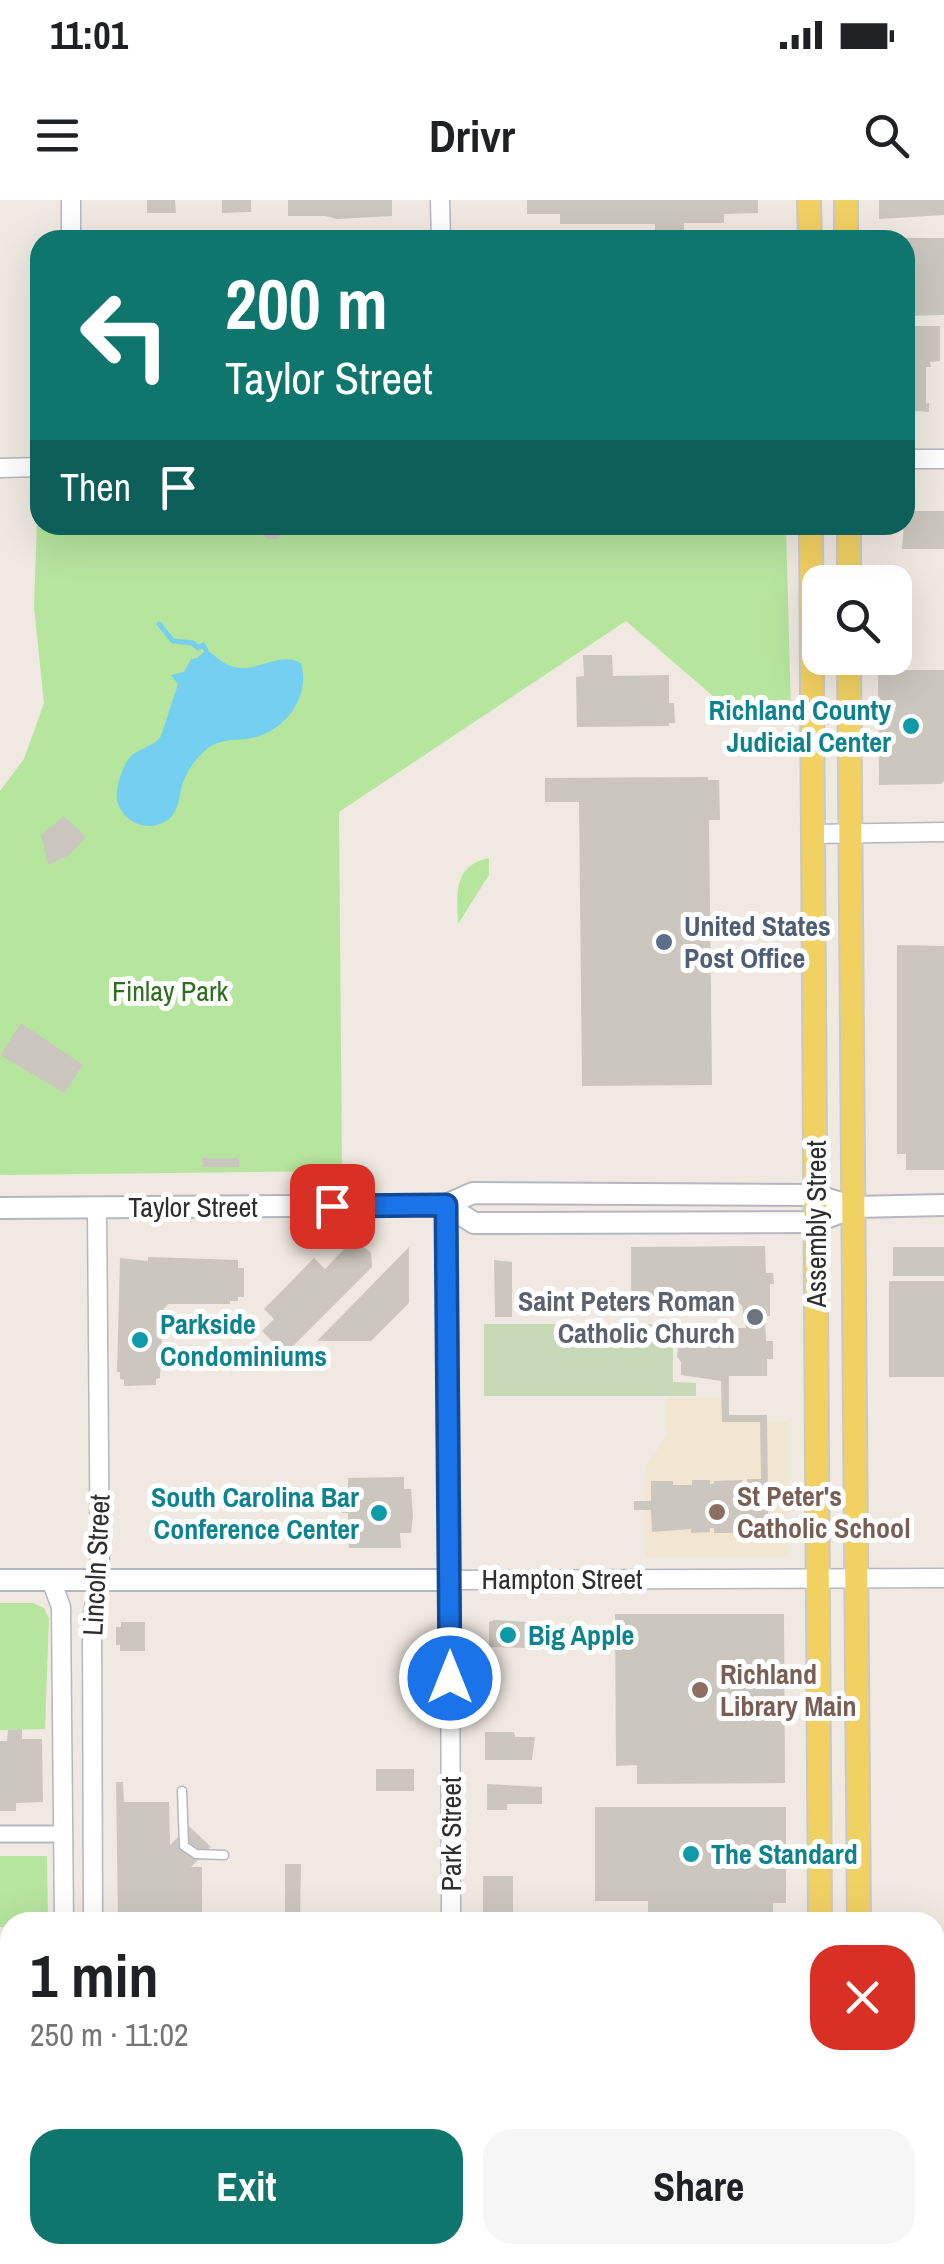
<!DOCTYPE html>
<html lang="en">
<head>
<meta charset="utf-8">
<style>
	body { margin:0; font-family:"Archivo Narrow",sans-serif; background:#f6f6f6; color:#202124; height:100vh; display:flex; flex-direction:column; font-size:38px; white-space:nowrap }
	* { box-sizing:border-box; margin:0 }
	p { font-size:32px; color:#757577 }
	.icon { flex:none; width:55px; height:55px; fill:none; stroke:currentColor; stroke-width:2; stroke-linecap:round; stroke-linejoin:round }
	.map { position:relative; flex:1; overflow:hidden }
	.panel { position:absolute; left:0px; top:1712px; width:945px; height:352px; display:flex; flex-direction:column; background:#fff; border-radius:30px 30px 0 0; box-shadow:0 10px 40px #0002 }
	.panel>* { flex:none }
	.guide { position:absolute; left:30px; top:30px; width:885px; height:305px; border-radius:30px; box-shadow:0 10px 40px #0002; background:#0f766e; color:#fff; overflow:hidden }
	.buttons { position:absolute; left:802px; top:365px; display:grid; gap:20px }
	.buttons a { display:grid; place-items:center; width:110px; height:110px; border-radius:20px; background:#fff; box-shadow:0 10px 40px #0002; font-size:50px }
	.pin { position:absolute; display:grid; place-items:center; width:85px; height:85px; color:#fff; margin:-42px; border-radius:20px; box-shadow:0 5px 15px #0006 }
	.me { position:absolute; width:110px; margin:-55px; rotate:0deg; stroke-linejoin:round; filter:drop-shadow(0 0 8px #0008) }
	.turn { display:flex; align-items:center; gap:35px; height:210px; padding:0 30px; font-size:45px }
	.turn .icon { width:130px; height:130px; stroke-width:2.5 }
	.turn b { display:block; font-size:70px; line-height:85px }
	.then { display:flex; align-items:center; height:95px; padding:0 30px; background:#0003; gap:20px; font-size:38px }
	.round { display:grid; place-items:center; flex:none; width:105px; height:105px; border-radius:30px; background:#f6f6f6 }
	.headline { display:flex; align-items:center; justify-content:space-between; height:170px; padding:0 30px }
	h1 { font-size:60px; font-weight:700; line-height:75px }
	.primary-button { display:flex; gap:20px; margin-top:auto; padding:20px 30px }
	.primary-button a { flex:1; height:115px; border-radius:30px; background:#0f766e; color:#fff; font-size:40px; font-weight:700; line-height:115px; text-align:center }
	.primary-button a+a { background:#f6f6f6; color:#202124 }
	.status { display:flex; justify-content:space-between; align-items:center; height:70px; padding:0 50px; background:#fff; direction:ltr }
	.status svg { height:28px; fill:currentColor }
	header { display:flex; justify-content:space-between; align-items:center; height:130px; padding:0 30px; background:#fff; font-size:45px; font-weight:700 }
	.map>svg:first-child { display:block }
	.education { fill:#f0e6d1 }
	.green { fill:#b6e59e }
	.cemetery { fill:#c8d9b8 }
	.water { fill:#75cff0 }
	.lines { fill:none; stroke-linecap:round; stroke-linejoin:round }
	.stream { stroke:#75cff0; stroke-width:5 }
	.building { fill:#cbc7bf }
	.service-casing { stroke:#b4b7c1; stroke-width:11 }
	.minor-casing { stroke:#b4b7c1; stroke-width:19 }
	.tertiary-casing { stroke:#b4b7c1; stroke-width:21 }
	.secondary-casing { stroke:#b4b7c1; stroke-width:24 }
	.primary-casing { stroke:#c9c9c9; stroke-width:26 }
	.service { stroke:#fff; stroke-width:8 }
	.minor { stroke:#fff; stroke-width:15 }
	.tertiary { stroke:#fff; stroke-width:18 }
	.secondary { stroke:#fff; stroke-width:20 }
	.primary { stroke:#f2d163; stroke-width:22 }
	.route-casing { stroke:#114b97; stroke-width:25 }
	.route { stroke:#1a73e8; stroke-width:18 }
	.culture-dot { fill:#0f9aa8; stroke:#fff; stroke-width:4 }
	.service-dot { fill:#5c6f8a; stroke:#fff; stroke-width:4 }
	.worship-dot { fill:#6b7280; stroke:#fff; stroke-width:4 }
	.education-dot { fill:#8d6e63; stroke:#fff; stroke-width:4 }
	.labels { text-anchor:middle; stroke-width:10; stroke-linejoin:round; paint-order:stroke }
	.culture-label { font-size:28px; font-weight:bold; fill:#0d838f; stroke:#fff; text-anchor:start }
	.service-label { font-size:28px; font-weight:bold; fill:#4e5e75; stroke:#fff; text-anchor:start }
	.park-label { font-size:28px; fill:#2c6e1b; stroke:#fff }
	.street-label { font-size:28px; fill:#2e2e2e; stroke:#fff }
	.worship-label { font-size:28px; font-weight:bold; fill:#5b616d; stroke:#fff; text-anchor:end }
	.education-label { font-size:28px; font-weight:bold; fill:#785e54; stroke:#fff; text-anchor:start }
</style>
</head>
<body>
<div class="status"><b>11:01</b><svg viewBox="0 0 49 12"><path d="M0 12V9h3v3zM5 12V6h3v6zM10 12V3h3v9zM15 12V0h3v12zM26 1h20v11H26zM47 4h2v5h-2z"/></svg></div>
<header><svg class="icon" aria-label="menu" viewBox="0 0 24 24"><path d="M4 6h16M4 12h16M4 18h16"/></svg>Drivr<svg class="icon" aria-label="search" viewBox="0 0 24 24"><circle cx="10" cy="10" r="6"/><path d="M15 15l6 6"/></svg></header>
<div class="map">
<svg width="944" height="2064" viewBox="0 0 944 2064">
	<rect width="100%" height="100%" fill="#efe9e1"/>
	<path class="education" d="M667 1198H722L723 1222H788V1357H646V1267L667 1235Z"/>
	<path class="green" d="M38 294 40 325H786L791 514 728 509 626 421 339 612 342 971 0 975V591L24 559 44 503 34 407Z
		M489 658V675L458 724C457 693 453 666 489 658Z
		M0 1403H33L44 1408 49 1418 45 1529 0 1530Z
		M0 1656H47L48 1722H10V1727H0Z"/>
	<path class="cemetery" d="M484 1124H673V1182L696 1183V1196H484Z"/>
	<path class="water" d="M206 450C216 455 221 464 234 467 258 473 278 451 301 463 311 497 285 531 252 538 236 541 220 538 207 549 198 556 188 569 184 580 178 594 181 612 166 621 147 633 122 622 117 600 115 590 121 573 126 563 135 547 152 549 161 536L178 484 171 475 184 472 191 459 197 458Z"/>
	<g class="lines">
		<path class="stream" d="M159 424 173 441 193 443 198 448 203 445 206 450"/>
	</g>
	<path class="building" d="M147 0H175L176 13H147Z
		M222 0H251V12L222 13Z
		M288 0H392V16L337 19 325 16H288Z
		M527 0H758V13L724 14V23H684V32H655V24H560V14H527Z
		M879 0H944V15L879 19Z
		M905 38H944V115L905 116Z
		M905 126H940V161L930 162 931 167H926V204L929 203V212L905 210Z
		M905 311H944V349H902Z
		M258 325H284V332L278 339H267L259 332Z
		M583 455H612L613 476 669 475V503H674L675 523H669V526L577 527 576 477 584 476Z
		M878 470H944V581L941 584 879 585Z
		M708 577V580H719L720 620H709L712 885 582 886 579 602H545V578Z
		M64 616 86 637 69 655 48 665 41 635Z
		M897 745 944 746V970H906V954H897Z
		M21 823 83 865 64 893 0 855Z
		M202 958H239V967H202Z
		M348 1045 362 1046 371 1053 372 1067 285 1154 262 1131 274 1119 264 1109 314 1058 325 1069Z
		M765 1046 766 1073H773L774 1084H770V1116H765L766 1141H773V1159H767V1176H729V1215H767L768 1302H772V1311H768V1333H746L743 1328V1333H714V1328H710V1332L691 1333V1329L652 1332 651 1310H634V1301H651V1281H673V1285H692V1280H710V1284H714V1281L742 1280V1284H747V1279H761L760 1222H722L721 1181 681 1175V1162L677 1157 681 1124H723V1128H746L742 1106 734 1097H696V1102H631V1047Z
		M409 1047V1103L371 1141H317Z
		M893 1047H944V1076H893Z
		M148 1057 238 1060V1068H244V1097H238V1101H230V1104H168L163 1110 160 1178 156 1179V1185L124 1186V1180L120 1179V1172H117L120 1058 148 1061Z
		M494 1060 512 1062V1117H495Z
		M889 1081H944V1177H889Z
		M404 1277V1289H411L413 1316 411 1333H400L401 1348H349L348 1313H342V1294H348V1278Z
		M615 1414H784L785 1583 637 1584V1565L616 1566Z
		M495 1420 527 1422V1448L489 1447V1422Z
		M121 1422H145V1451H120V1445H116V1427H121Z
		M22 1529V1539H42L43 1602 16 1603V1611H0V1541H7L8 1530Z
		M485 1532H514L515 1537H535L532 1560H485Z
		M376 1569H414V1591H376Z
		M116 1582H123L124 1602H169L170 1645 189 1626 211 1647 191 1667H202V1719L166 1722V1718H154L150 1722 118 1719Z
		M487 1584 542 1587V1604H507V1610H487Z
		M595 1607H786V1703H773V1718L648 1717V1701H595Z
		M285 1664H301L300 1722H294L293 1717H285Z
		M483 1676H513V1720H483Z
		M935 1783H944V1863H935Z
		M0 1798H10V2008H0Z
		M935 1870H944V1940H935Z
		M0 2037H10V2055H40V2064H0Z
		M935 2038H944V2064H896V2055H935Z
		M200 2055H242V2064H200Z
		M263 2055H302V2064H263Z
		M592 2055H791V2064H592Z"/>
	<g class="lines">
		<defs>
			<path id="service" d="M182 1591 184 1646 196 1654 224 1655
				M0 2026H10
				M194 2055V2064
				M248 2064V2055"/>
			<path id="minor" d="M0 1634H63"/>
			<path id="tertiary" d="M71 0V40
				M440 0 441 40
				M905 259H944
				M0 268 40 267
				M813 634 944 632
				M51 1380 61 1407 64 1722
				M93 1722 92 1417 100 1380 97 1007
				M451 1722 450 1380 944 1378
				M935 1755H944
				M0 1764 10 1763
				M65 2055V2064
				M100 2055 101 2064
				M453 2055V2064"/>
			<path id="secondary" d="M446 1005 474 1023 816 1022 854 1007
				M0 1008 446 1005 473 993 815 995 854 1007 944 1005
				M0 1380H450L446 1005"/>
			<path id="primary" d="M809 0 810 40
				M846 0V40
				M811 325 820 1722
				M849 325V382
				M849 458 859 1722
				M822 2055V2064
				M861 2055V2064"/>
		</defs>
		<use href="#service" class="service-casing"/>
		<use href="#minor" class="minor-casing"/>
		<use href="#tertiary" class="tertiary-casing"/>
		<use href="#secondary" class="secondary-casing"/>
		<use href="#primary" class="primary-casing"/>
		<use href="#service" class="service"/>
		<use href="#minor" class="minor"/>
		<use href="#tertiary" class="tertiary"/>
		<use href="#secondary" class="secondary"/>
		<use href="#primary" class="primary"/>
	</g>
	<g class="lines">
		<defs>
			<path id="route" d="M332 1006 446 1005 450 1478"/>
		</defs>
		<use href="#route" class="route-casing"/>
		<use href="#route" class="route"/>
	</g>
	<g class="culture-dot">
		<circle cx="911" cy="526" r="10"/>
		<circle cx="140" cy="1140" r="10"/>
		<circle cx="379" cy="1313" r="10"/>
		<circle cx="508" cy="1435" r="10"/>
		<circle cx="691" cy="1654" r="10"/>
	</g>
	<circle class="service-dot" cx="664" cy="742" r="10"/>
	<circle class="worship-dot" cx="755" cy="1117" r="10"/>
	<g class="education-dot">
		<circle cx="717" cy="1312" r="10"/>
		<circle cx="700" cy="1490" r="10"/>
	</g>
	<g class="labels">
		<g class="culture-label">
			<text x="891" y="520" text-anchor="end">Richland County<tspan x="891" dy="32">Judicial Center</tspan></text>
			<text x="160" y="1134">Parkside<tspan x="160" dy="32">Condominiums</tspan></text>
			<text x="359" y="1307" text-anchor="end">South Carolina Bar<tspan x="359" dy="32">Conference Center</tspan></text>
			<text x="528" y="1445">Big Apple</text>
			<text x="711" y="1664">The Standard</text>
		</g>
		<g class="service-label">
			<text x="684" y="736">United States<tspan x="684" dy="32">Post Office</tspan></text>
		</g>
		<g class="park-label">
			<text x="170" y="801">Finlay Park</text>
		</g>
		<g class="street-label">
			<text x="193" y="1017">Taylor Street</text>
			<text transform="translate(816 1024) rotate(-90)" y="10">Assembly Street</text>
			<text transform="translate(96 1365) rotate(-87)" y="10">Lincoln Street</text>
			<text x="562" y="1389">Hampton Street</text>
			<text transform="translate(451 1634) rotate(-90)" y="10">Park Street</text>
		</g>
		<g class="worship-label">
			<text x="735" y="1111">Saint Peters Roman<tspan x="735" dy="32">Catholic Church</tspan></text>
		</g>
		<g class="education-label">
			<text x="737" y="1306">St Peter's<tspan x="737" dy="32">Catholic School</tspan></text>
			<text x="720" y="1484">Richland<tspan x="720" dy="32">Library Main</tspan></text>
		</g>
	</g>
</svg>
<div class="buttons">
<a><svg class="icon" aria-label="search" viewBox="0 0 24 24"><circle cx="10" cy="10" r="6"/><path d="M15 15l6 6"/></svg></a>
</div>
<div class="pin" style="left:332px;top:1006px;background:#d93025"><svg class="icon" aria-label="arrive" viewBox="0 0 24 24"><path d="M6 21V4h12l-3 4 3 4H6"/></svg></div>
<svg class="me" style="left:450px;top:1478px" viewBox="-20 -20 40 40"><circle r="17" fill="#1a73e8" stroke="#fff" stroke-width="3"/><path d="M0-11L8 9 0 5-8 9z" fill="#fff"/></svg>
<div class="guide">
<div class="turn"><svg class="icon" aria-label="left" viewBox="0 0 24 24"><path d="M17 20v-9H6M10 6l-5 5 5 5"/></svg><div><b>200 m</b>Taylor Street</div></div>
<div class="then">Then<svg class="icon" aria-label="arrive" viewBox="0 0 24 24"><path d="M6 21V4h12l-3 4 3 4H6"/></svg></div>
</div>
<section class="panel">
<div class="headline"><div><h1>1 min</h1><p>250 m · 11:02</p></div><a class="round" style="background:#d93025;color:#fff"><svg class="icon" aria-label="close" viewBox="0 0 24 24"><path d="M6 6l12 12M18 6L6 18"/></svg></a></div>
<div class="primary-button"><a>Exit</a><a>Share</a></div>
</section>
</div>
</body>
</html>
